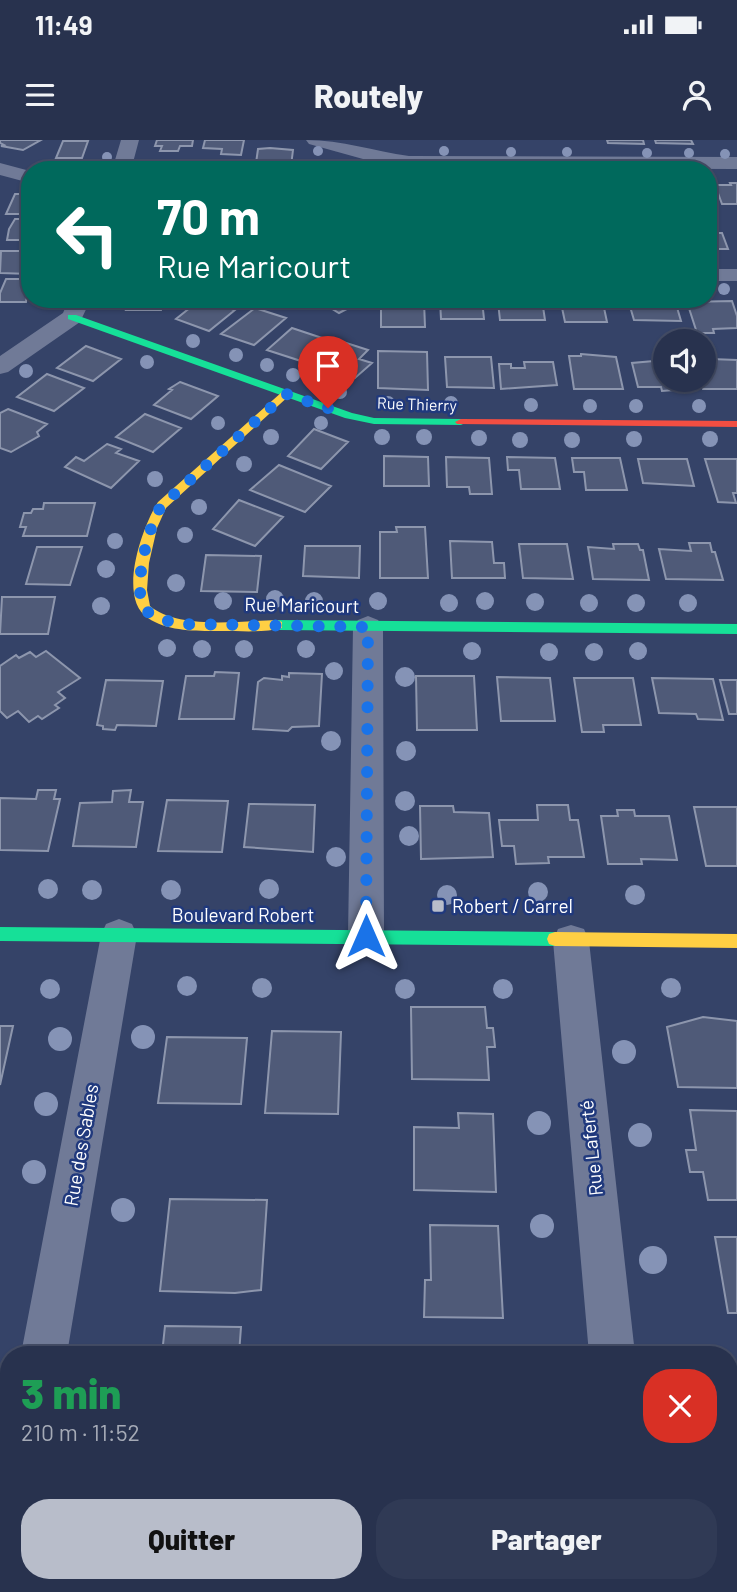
<!DOCTYPE html>
<html lang="fr">
<head>
<meta charset="utf-8">
<style>
	body { margin:0; font-family:Barlow,sans-serif; background:#303a55; color:#f1f3f6; height:100vh; display:flex; flex-direction:column; font-size:26px; white-space:nowrap }
	* { box-sizing:border-box; margin:0 }
	p { font-size:23px; color:#a5aab6 }
	.icon { flex:none; width:38px; height:38px; fill:none; stroke:currentColor; stroke-width:2; stroke-linecap:round; stroke-linejoin:round }
	.map { position:relative; flex:1; overflow:hidden }
	.drawer { position:absolute; left:0px; top:1206px; width:738px; height:247px; display:flex; flex-direction:column; background:#28324e; border-radius:28px 28px 0 0; box-shadow:0 2px 5px #0004,0 0 0 2px #444d66 }
	.drawer>* { flex:none }
	.guide { position:absolute; left:21px; top:21px; width:696px; height:147px; border-radius:28px; box-shadow:0 2px 5px #0004,0 0 0 2px #444d66; background:#00695c; color:#fff; overflow:hidden }
	.controls { position:absolute; left:653px; top:189px; display:grid; gap:14px }
	.controls a { display:grid; place-items:center; width:63px; height:63px; border-radius:50%; background:#28324e; box-shadow:0 2px 5px #0004,0 0 0 2px #444d66; font-size:35px }
	.pin { position:absolute; display:grid; place-items:center; width:60px; height:60px; color:#fff; margin:-72px -30px; border-radius:50% 50% 50% 0; rotate:-45deg; box-shadow:0 0 7px #0007 }
	.pin .icon { rotate:45deg }
	.me { position:absolute; width:77px; margin:-38px; rotate:0deg; stroke-linejoin:round; filter:drop-shadow(0 0 5px #0008) }
	.turn { display:flex; align-items:center; gap:24px; height:147px; padding:0 21px; font-size:32px }
	.turn .icon { width:91px; height:91px; stroke-width:2.5 }
	.turn b { display:block; font-size:49px; line-height:60px }
	.round { display:grid; place-items:center; flex:none; width:74px; height:74px; border-radius:28px; background:#303a55 }
	.summary { display:flex; align-items:center; justify-content:space-between; height:119px; padding:0 21px }
	h1 { font-size:42px; font-weight:800; line-height:52px; color:#1e9e55 }
	.action { display:flex; gap:14px; margin-top:auto; padding:14px 21px }
	.action a { flex:1; height:80px; border-radius:28px; background:#b8bdca; color:#111; font-size:28px; font-weight:800; line-height:80px; text-align:center }
	.action a+a { background:#303a55; color:#f1f3f6 }
	.status { display:flex; justify-content:space-between; align-items:center; height:49px; padding:0 35px; background:#28324e; direction:ltr }
	.status svg { height:19px; fill:currentColor }
	header { display:flex; justify-content:space-between; align-items:center; height:91px; padding:0 21px; background:#28324e; font-size:32px; font-weight:800 }
	.map>svg:first-child { display:block }
	.building { fill:#4f5a78; stroke:#8d96ad; stroke-width:2 }
	.lines { fill:none; stroke-linecap:round; stroke-linejoin:round }
	.street { fill:#707a97; fill-rule:evenodd }
	.fast { fill:#16e098; fill-rule:evenodd }
	.slow { fill:#ffcf43; fill-rule:evenodd }
	.jam { fill:#f24e42; fill-rule:evenodd }
	.tree { fill:#8593b6 }
	.route { stroke:#1a73e8; stroke-width:12; stroke-dasharray:0 21.6 }
	.poi-dot { fill:#b8bdca; stroke:#20397d; stroke-width:2.5 }
	.labels { text-anchor:middle; stroke-width:5; stroke-linejoin:round; paint-order:stroke }
	.far-street-label { font-size:16px; fill:#fff; stroke:#20397d }
	.street-label { font-size:19px; fill:#fff; stroke:#20397d }
	.poi-label { font-size:19px; fill:#fff; stroke:#20397d; text-anchor:start }
</style>
</head>
<body>
<div class="status"><b>11:49</b><svg viewBox="0 0 49 12"><path d="M0 12V9h3v3zM5 12V6h3v6zM10 12V3h3v9zM15 12V0h3v12zM26 1h20v11H26zM47 4h2v5h-2z"/></svg></div>
<header><svg class="icon" aria-label="menu" viewBox="0 0 24 24"><path d="M4 6h16M4 12h16M4 18h16"/></svg>Routely<svg class="icon" aria-label="person" viewBox="0 0 24 24"><circle cx="12" cy="8" r="4"/><path d="M4 21q1-7 8-7t8 7"/></svg></header>
<div class="map">
<svg width="737" height="1452" viewBox="0 0 737 1452">
	<rect width="100%" height="100%" fill="#354368"/>
	<path class="building" d="M0 0H41L23 10 1 6 4 5 0 3Z
		M157 0H193L192 6H180L178 11H160L162 6H155Z
		M205 0H244L241 15 221 14 222 9 203 8Z
		M607 0H643L644 4 608 3Z
		M655 0H691L693 4 656 3Z
		M63 1H88L82 18H56Z
		M270 8 293 10 291 26H268L267 30H255L258 9Z
		M305 23 348 26 347 30H304Z
		M730 43H737V64H722L715 45H731Z
		M15 54H30V74H6Z
		M15 79H30V100H7L9 89Z
		M709 93H722L728 109H709Z
		M1 111H30V134L0 133Z
		M6 139H30L26 162H0V153Z
		M126 159H164L161 170H126L129 162H125Z
		M201 159H218L229 163 224 167 235 170 209 191 176 179Z
		M316 159H366L339 173Z
		M421 159 424 161 425 187H381V162Z
		M440 160H482L484 179H441Z
		M520 160H542L545 180H500L498 162Z
		M651 161H670L671 164H676L681 181 634 180 629 163H652Z
		M732 161 737 176V188L713 189 714 193H697L687 162Z
		M561 163H603L607 182H565Z
		M255 168 286 178 254 205 221 194Z
		M292 188 325 199 301 221 267 210Z
		M337 200 368 210 359 219 372 223 355 238 323 228 331 220 320 216Z
		M86 206 121 219 93 241 57 228Z
		M378 211 427 212 428 250 378 248Z
		M581 214 616 217 623 249H574L569 216H581Z
		M445 217H491L494 248 447 247Z
		M711 219 737 220V249H703L700 240H704V226L713 227Z
		M665 220V240H684L687 249 662 251 661 247H638L632 223Z
		M524 222H553L557 245 501 249 499 224H511V228H525Z
		M47 234 84 248 54 271 17 257Z
		M180 242 218 256 191 279 154 265 172 250 169 249Z
		M8 269 47 284 37 292 39 296 11 312 0 308V273Z
		M145 274 181 288 153 312 116 297Z
		M314 289 348 302 321 329 288 316Z
		M107 304 121 309 116 313 139 321 111 348 65 327 76 317 84 321Z
		M384 316 428 317 429 346H384Z
		M446 317 489 318 492 354H470L469 347H447Z
		M507 317 555 318 560 349H521L519 330H508Z
		M572 318H620L627 350H586L584 332H574Z
		M638 319H687L694 346 643 343Z
		M705 319H737V353H733L736 363 718 362Z
		M279 325 331 346 305 372 250 350Z
		M239 360 283 377 255 406 213 389Z
		M44 363H95L87 396H23L26 387H20L24 373H31L33 369H43Z
		M396 387H425L428 438H380V392H397Z
		M450 401 492 402 494 423H504L505 438H452Z
		M689 403H710L712 412H715L723 440 666 439 659 409 691 411Z
		M519 404H567L573 439 523 438Z
		M613 404H638L640 410H643L649 440 593 439 588 407 614 409Z
		M305 406H360L359 438 303 436Z
		M37 407H82L70 445 26 444Z
		M206 415 261 416 257 452 201 451Z
		M2 457H55L48 494H0Z
		M46 511 80 538 58 552 65 558 55 565 59 568 42 579 38 576 29 582 18 571 7 578 0 571V526L16 515 19 518 30 512 36 517Z
		M215 532 239 533 234 579H179L186 536H214Z
		M289 533 322 534 319 586 292 587 288 591 253 589 258 542 264 538 282 540V536L289 537Z
		M416 536H474L477 590H417Z
		M497 537 550 538 555 581H501Z
		M574 538H633L641 585H603L604 592H582Z
		M652 538 713 539 723 580 698 579 696 574 659 573Z
		M106 540 163 541 156 586 117 585 115 590 103 589V586L97 585Z
		M720 540H737V574H729Z
		M38 650H56L54 659H60L48 711 0 710V658L36 659Z
		M131 650 129 662H143L136 707 73 706 80 663 112 662 113 651Z
		M167 660 228 661 222 712 158 711Z
		M249 664 315 665 313 712 244 707Z
		M537 665H568L570 680H578L584 717H548L549 723 516 724 514 706H502L499 680H538Z
		M420 666H453L454 672 489 673 493 717 421 719Z
		M694 667H737V726H706Z
		M617 670H634L635 676H669L677 720 641 719 642 724H608L601 676H618Z
		M411 867H485L487 888H493L495 907H487L489 940 412 939Z
		M703 877 737 881V948L678 947 667 887Z
		M0 886H13L0 945Z
		M272 891 341 892 338 974 265 973Z
		M167 897 247 898 241 964 158 963Z
		M690 970 737 971V1060H708L703 1032H690L686 1010H696Z
		M458 973 493 974 496 1052 414 1050V987L459 988Z
		M170 1059 267 1060 261 1150 235 1153 160 1151Z
		M430 1085 498 1086 503 1178 424 1177 425 1140H431Z
		M715 1097H737V1173H728Z
		M165 1186 241 1187 239 1214H162Z
		M123 1444H229L228 1452H122Z
		M443 1444H518V1452H444Z"/>
	<g class="lines">
		<path class="street" d="M121 0H139L131 30H112Z
			M306 0C342 0 374 11 409 16L737 17V29L409 28 381 24 309 4Z
			M0 23 30 31V43L0 35Z
			M709 129H737V141H709Z
			M69 159H91L80 182 8 232 0 234V216L63 173Z
			M368 476 378 480 383 487 384 796 379 807 366 812 353 807 348 796 353 487 358 480Z
			M119 779 132 784 137 795 67 1214H21L101 795 106 784Z
			M571 785 584 789 589 801 635 1214H589L553 801 558 789Z
			M9 1394V1444H30L29 1452H0V1397Z
			M610 1444H662L663 1452H611Z"/>
		<path class="fast" d="M68 175H76L352 273 374 278 461 279 467 282 461 285 374 284 345 278 68 179Z
			M277 480 737 484V494L277 490 270 485Z
			M0 787 555 792 561 794 563 799 561 804 555 806 0 801Z"/>
		<path class="slow" d="M282 252 291 254 166 368 157 388 149 423 147 450 150 466C179 490 241 481 277 480L282 482V488C264 493 241 491 222 491 199 491 168 492 148 478 117 458 142 387 158 362Z
			M555 792 737 794V808L555 806 549 804 547 799 549 794Z"/>
		<path class="jam" d="M461 279 737 281V287L457 284 455 282Z"/>
	</g>
	<g class="tree">
		<circle cx="318" cy="11" r="5"/>
		<circle cx="444" cy="11" r="5"/>
		<circle cx="511" cy="12" r="5"/>
		<circle cx="567" cy="12" r="5"/>
		<circle cx="647" cy="13" r="5"/>
		<circle cx="689" cy="13" r="5"/>
		<circle cx="725" cy="14" r="5"/>
		<circle cx="107" cy="17" r="5"/>
		<circle cx="724" cy="149" r="6"/>
		<circle cx="193" cy="201" r="7"/>
		<circle cx="236" cy="215" r="7"/>
		<circle cx="147" cy="222" r="7"/>
		<circle cx="267" cy="225" r="7"/>
		<circle cx="26" cy="231" r="7"/>
		<circle cx="293" cy="235" r="7"/>
		<circle cx="340" cy="252" r="7"/>
		<circle cx="388" cy="263" r="7"/>
		<circle cx="451" cy="263" r="7"/>
		<circle cx="531" cy="265" r="7"/>
		<circle cx="590" cy="266" r="7"/>
		<circle cx="636" cy="266" r="7"/>
		<circle cx="699" cy="266" r="7"/>
		<circle cx="218" cy="283" r="7"/>
		<circle cx="321" cy="283" r="7"/>
		<circle cx="271" cy="297" r="8"/>
		<circle cx="382" cy="297" r="8"/>
		<circle cx="424" cy="297" r="8"/>
		<circle cx="479" cy="298" r="8"/>
		<circle cx="634" cy="299" r="8"/>
		<circle cx="710" cy="299" r="8"/>
		<circle cx="520" cy="300" r="8"/>
		<circle cx="572" cy="300" r="8"/>
		<circle cx="244" cy="324" r="8"/>
		<circle cx="155" cy="339" r="8"/>
		<circle cx="199" cy="367" r="8"/>
		<circle cx="185" cy="395" r="8"/>
		<circle cx="115" cy="401" r="8"/>
		<circle cx="106" cy="429" r="9"/>
		<circle cx="176" cy="443" r="9"/>
		<circle cx="275" cy="459" r="9"/>
		<circle cx="223" cy="461" r="9"/>
		<circle cx="314" cy="461" r="9"/>
		<circle cx="378" cy="461" r="9"/>
		<circle cx="485" cy="461" r="9"/>
		<circle cx="535" cy="462" r="9"/>
		<circle cx="449" cy="463" r="9"/>
		<circle cx="589" cy="463" r="9"/>
		<circle cx="636" cy="463" r="9"/>
		<circle cx="688" cy="463" r="9"/>
		<circle cx="101" cy="466" r="9"/>
		<circle cx="167" cy="508" r="9"/>
		<circle cx="202" cy="509" r="9"/>
		<circle cx="244" cy="509" r="9"/>
		<circle cx="306" cy="509" r="9"/>
		<circle cx="472" cy="511" r="9"/>
		<circle cx="638" cy="511" r="9"/>
		<circle cx="549" cy="512" r="9"/>
		<circle cx="594" cy="512" r="9"/>
		<circle cx="334" cy="531" r="9"/>
		<circle cx="405" cy="537" r="10"/>
		<circle cx="331" cy="601" r="10"/>
		<circle cx="406" cy="611" r="10"/>
		<circle cx="405" cy="661" r="10"/>
		<circle cx="409" cy="696" r="10"/>
		<circle cx="336" cy="717" r="10"/>
		<circle cx="48" cy="749" r="10"/>
		<circle cx="269" cy="749" r="10"/>
		<circle cx="92" cy="750" r="10"/>
		<circle cx="171" cy="750" r="10"/>
		<circle cx="538" cy="752" r="10"/>
		<circle cx="447" cy="755" r="10"/>
		<circle cx="635" cy="755" r="10"/>
		<circle cx="187" cy="846" r="10"/>
		<circle cx="262" cy="848" r="10"/>
		<circle cx="671" cy="848" r="10"/>
		<circle cx="50" cy="849" r="10"/>
		<circle cx="405" cy="849" r="10"/>
		<circle cx="503" cy="849" r="10"/>
		<circle cx="143" cy="897" r="12"/>
		<circle cx="60" cy="899" r="12"/>
		<circle cx="624" cy="912" r="12"/>
		<circle cx="46" cy="964" r="12"/>
		<circle cx="539" cy="983" r="12"/>
		<circle cx="640" cy="995" r="12"/>
		<circle cx="34" cy="1032" r="12"/>
		<circle cx="123" cy="1070" r="12"/>
		<circle cx="542" cy="1086" r="12"/>
		<circle cx="653" cy="1120" r="14"/>
	</g>
	<g class="lines">
		<path class="route" d="M328 268 286 254 162 365C149 383 131 451 145 469 153 479 169 481 180 484L368 487 366 796"/>
	</g>
	<rect class="poi-dot" x="431" y="759" width="14" height="14" rx="3.5"/>
	<g class="labels">
		<g class="far-street-label">
			<text transform="translate(417 264) rotate(2)" y="6">Rue Thierry</text>
		</g>
		<g class="street-label">
			<text transform="translate(302 465) rotate(1)" y="7">Rue Maricourt</text>
			<text x="243" y="782">Boulevard Robert</text>
			<text transform="translate(81 1005) rotate(-80)" y="7">Rue des Sables</text>
			<text transform="translate(591 1008) rotate(-96)" y="7">Rue Laferté</text>
		</g>
		<g class="poi-label">
			<text x="452" y="773">Robert / Carrel</text>
		</g>
	</g>
</svg>
<div class="controls">
<a><svg class="icon" aria-label="sound" viewBox="0 0 24 24"><path d="M4 9h4l5-4v14l-5-4H4zM17 9q2 3 0 6"/></svg></a>
</div>
<div class="pin" style="left:328px;top:268px;background:#d93025"><svg class="icon" aria-label="arrive" viewBox="0 0 24 24"><path d="M6 21V4h12l-3 4 3 4H6"/></svg></div>
<svg class="me" style="left:366px;top:796px" viewBox="-20 -20 40 40"><path d="M0-17L14 15 0 8-14 15z" fill="#1a73e8" stroke="#fff" stroke-width="4"/></svg>
<div class="guide">
<div class="turn"><svg class="icon" aria-label="left" viewBox="0 0 24 24"><path d="M17 20v-9H6M10 6l-5 5 5 5"/></svg><div><b>70 m</b>Rue Maricourt</div></div>
</div>
<section class="drawer">
<div class="summary"><div><h1>3 min</h1><p>210 m · 11:52</p></div><a class="round" style="background:#d93025;color:#fff"><svg class="icon" aria-label="close" viewBox="0 0 24 24"><path d="M6 6l12 12M18 6L6 18"/></svg></a></div>
<div class="action"><a>Quitter</a><a>Partager</a></div>
</section>
</div>
</body>
</html>
